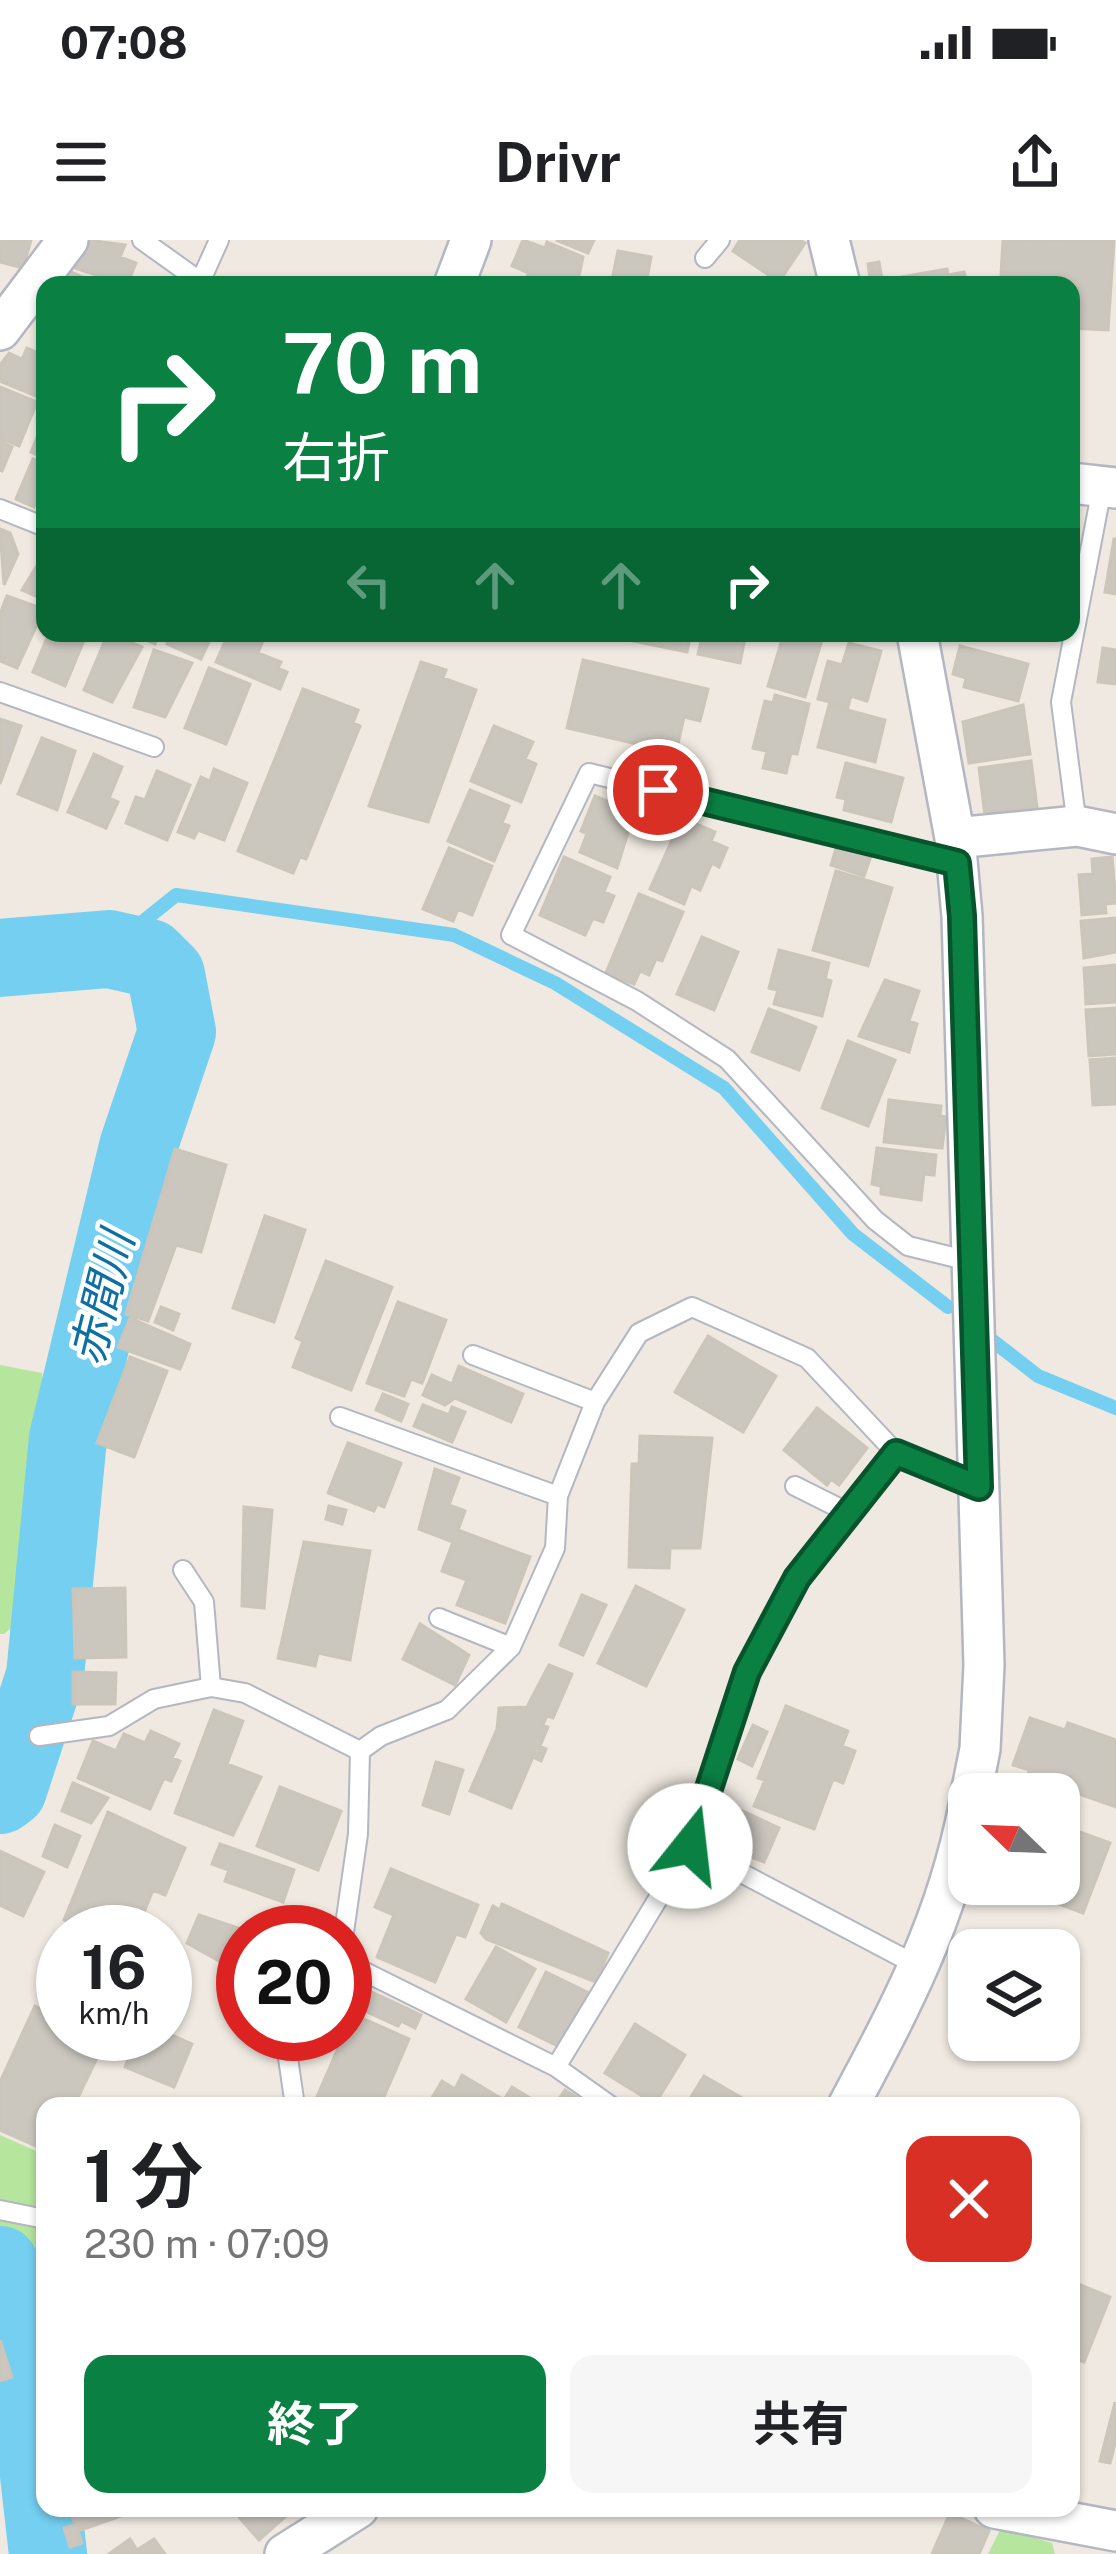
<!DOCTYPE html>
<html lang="ja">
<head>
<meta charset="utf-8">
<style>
	body { margin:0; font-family:"Public Sans","Noto Sans JP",sans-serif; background:#f6f6f6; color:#202124; height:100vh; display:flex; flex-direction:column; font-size:45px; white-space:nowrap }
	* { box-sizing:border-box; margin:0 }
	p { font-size:39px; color:#757577 }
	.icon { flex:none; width:66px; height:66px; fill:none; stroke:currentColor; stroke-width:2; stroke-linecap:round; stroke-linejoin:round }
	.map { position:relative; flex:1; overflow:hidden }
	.details { position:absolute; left:36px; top:1857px; width:1044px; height:420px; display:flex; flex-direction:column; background:#fff; border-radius:24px; box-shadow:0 3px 9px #0004 }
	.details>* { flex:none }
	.top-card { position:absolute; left:36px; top:36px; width:1044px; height:366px; border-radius:24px; box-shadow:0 3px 9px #0004; background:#0b8043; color:#fff; overflow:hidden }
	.needle { width:78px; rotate:293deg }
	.tools { position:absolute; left:948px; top:1533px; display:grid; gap:24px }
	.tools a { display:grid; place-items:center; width:132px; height:132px; border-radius:24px; background:#fff; box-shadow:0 3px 9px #0004; font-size:60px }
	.speed { position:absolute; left:36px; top:1665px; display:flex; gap:24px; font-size:60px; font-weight:700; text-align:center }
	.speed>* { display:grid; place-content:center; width:156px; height:156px; border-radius:50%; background:#fff; box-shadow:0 3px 9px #0004; line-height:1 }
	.speed small { font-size:30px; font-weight:400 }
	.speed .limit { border:18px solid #d22; background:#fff; color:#111 }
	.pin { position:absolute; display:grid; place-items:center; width:102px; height:102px; color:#fff; margin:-51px; border:6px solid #fff; border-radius:50%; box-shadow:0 3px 12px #0007 }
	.me { position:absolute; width:132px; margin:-66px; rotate:16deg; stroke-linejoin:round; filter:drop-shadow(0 0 9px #0008) }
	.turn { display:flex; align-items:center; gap:42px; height:252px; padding:0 48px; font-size:54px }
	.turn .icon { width:156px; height:156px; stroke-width:2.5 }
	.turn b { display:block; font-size:84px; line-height:102px }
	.lanes { display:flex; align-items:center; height:114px; padding:0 48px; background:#0003; justify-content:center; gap:60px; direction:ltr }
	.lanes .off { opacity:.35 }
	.round { display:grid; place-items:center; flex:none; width:126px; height:126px; border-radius:24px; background:#f6f6f6 }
	.headline { display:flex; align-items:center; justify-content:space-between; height:204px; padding:0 48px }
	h1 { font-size:72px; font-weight:700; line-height:90px }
	.cta { display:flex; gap:24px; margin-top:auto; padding:24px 48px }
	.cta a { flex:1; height:138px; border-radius:24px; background:#0b8043; color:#fff; font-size:48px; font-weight:700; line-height:138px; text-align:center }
	.cta a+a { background:#f6f6f6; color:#202124 }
	.status { display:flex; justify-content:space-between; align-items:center; height:84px; padding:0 60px; background:#fff; direction:ltr }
	.status svg { height:33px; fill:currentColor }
	header { display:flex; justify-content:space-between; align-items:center; height:156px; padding:0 48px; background:#fff; font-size:54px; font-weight:700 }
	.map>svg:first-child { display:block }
	.green { fill:#b6e59e }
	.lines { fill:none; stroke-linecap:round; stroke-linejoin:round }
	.stream { stroke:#75cff0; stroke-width:14 }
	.river { stroke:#75cff0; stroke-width:78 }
	.building { fill:#cbc7bf; stroke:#cbc5ba; stroke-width:3 }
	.service-casing { stroke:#b4b7c1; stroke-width:22 }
	.minor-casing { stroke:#b4b7c1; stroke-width:44 }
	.service { stroke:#fff; stroke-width:18 }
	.minor { stroke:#fff; stroke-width:39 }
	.route-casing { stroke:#07532c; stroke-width:30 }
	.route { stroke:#0b8043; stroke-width:21 }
	.labels { text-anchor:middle; stroke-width:9; stroke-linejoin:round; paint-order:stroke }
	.water-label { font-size:45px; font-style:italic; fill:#0d6fa3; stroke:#fff }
</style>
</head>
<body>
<div class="status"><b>07:08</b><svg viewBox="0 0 49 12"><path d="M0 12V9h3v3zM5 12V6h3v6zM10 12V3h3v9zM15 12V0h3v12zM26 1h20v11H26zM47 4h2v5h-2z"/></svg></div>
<header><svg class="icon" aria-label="menu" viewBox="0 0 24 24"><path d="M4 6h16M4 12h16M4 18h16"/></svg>Drivr<svg class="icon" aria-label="share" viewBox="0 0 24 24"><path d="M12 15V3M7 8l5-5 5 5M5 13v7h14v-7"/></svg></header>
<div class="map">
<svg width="1116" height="2314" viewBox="0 0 1116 2314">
	<rect width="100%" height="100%" fill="#efe9e1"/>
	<path class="green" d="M0 1125 42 1133 46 1164 59 1176 61 1188 47 1276 26 1286 32 1297 45 1302 40 1364 4 1394H0Z
		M0 1895 45 1915V2051L34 2033 0 2037Z
		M1001 2288 1052 2303 1055 2314H988Z"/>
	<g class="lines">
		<path class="stream" d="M109 709 176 655 454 695 555 743 724 848 853 994 948 1067
			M993 1101 1038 1136 1116 1168"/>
		<path class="river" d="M0 718 109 709 149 718 166 735 177 792 138 907 68 1198 45 1436 8 1549 0 1555
			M0 2025 20 2068 48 2314"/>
	</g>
	<path class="building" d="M0 0H31L23 28 0 22Z
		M87 0 125 5 120 17 136 23 127 45 75 28Z
		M523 0 545 8 547 2 583 17 577 45 525 41 529 33 512 26Z
		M556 0H594L588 13Z
		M740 0H800L805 3 779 42 733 11Z
		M1003 0 1114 1 1108 90 1071 88V45H1039L1040 37 1001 35Z
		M618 11 651 17 647 39 658 45H611Z
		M879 22 883 45H871L868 24Z
		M65 29 100 45H54Z
		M947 29 948 35 964 32 967 43 977 45H897L896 38Z
		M27 108 45 116 43 159 0 141V125L9 113 22 119Z
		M0 147 37 162 19 206 0 198Z
		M45 178V219L31 212Z
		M0 201 12 207 2 231 0 230Z
		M33 219 45 224V264L37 261 34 267 16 259Z
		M0 289 10 293 18 314 4 345Z
		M1114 299H1116V354L1105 352Z
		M44 314 45 315V360L22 350Z
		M7 356 44 369 17 428 0 421V374Z
		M49 393H87L65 446 33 432Z
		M108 393 142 407 112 462 84 450Z
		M130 393H159L155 404Z
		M171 393H213L201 419 167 404Z
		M229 393H266L258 413 281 422 278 428 287 432 280 449 216 422Z
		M625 393H691L687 412 624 399Z
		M703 393H746L740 423 698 414Z
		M784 393H824L805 457 768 446Z
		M849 403 881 411 867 461 851 456 848 467 818 459 828 421 842 425Z
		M960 406 1028 424 1018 461 964 447 966 438 953 434Z
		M1103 408 1116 410V444L1098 442Z
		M154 410 192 423 165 477 134 467Z
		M583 420 708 449 700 481 684 477 676 513 567 488Z
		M421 422 446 430 443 438 476 450 428 582 369 566Z
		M209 428 250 444 226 504 185 488Z
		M303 449 358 470 353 483 360 486 306 619 300 617 293 633 238 611Z
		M775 455 809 464 797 514 791 513 786 533 763 528 767 511 753 508 765 461 773 463Z
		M829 465 885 480 875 522 818 507Z
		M1023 465 1030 514 969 523 963 482Z
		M0 479 21 486 0 544Z
		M494 486 533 502 525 519 536 524 521 562 471 541Z
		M42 498 75 511 57 570 18 554Z
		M94 514 122 527 109 558 118 562 106 588 68 572Z
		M1031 521 1037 567 985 575 979 528Z
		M846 523 903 538 891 582 844 570 846 559 837 557Z
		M214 529 247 543 224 600 198 590 194 598 178 592 201 537 210 541Z
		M157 531 190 545 167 600 126 583 136 557 145 560Z
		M470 550 509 566 502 583 509 586 494 621 448 601Z
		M595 556 634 573 617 628 580 612 587 594 581 591Z
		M682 578 715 592 711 601 727 608 719 627 712 623 700 650 691 646 684 664 650 649Z
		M838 602 872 613 864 636 831 625Z
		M449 608 492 626 472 675 458 669 453 681 423 669Z
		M564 617 610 637 604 652 614 656 603 682 593 678 585 695 540 675Z
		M1112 617 1116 663 1105 664 1106 673 1082 675 1079 635 1093 634 1092 619Z
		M836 631 892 648 868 726 813 710Z
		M639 654 683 672 662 721 656 719 649 735 640 731 634 744 606 733Z
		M1116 678V712L1084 718 1081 681Z
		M702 697 738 712 714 770 677 754Z
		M779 710 829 723 825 739 831 741 822 776 774 764 778 750 769 748Z
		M1116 725V762L1086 764 1084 728Z
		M885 740 919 751 909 781 917 784 909 812 859 796Z
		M1116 768V814L1089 816 1086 770Z
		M769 769 816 787 799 830 752 812Z
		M848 801 895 820 868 886 822 868Z
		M1116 818V864L1093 865 1090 820Z
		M889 860 941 866 940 876 946 877 942 908 884 902Z
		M877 908 936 915 934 935 924 934 921 960 881 954V946L872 944Z
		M175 909 226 925 201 1012 176 1005 148 1081 126 1074Z
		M265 976 305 990 274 1082 233 1068Z
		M326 1021 392 1047 351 1150 293 1127 303 1101 296 1098Z
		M398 1062 446 1080 422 1143 411 1139 404 1156 367 1143Z
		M161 1067 179 1074 173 1090 155 1082Z
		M130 1078 190 1104 180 1129 118 1107Z
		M708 1096 776 1136 743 1192 675 1152Z
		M130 1117 167 1131 134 1217 97 1203Z
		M459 1126 523 1154 511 1182 455 1158 445 1165 423 1155 432 1135 452 1144Z
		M383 1154 408 1164 401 1181 376 1170Z
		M423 1165 449 1175 452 1167 465 1172 452 1202 414 1186Z
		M817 1168 867 1208 839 1245 831 1239 827 1245 784 1210Z
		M640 1196 712 1198 700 1308H670L669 1328 629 1327 632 1224H639Z
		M348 1203 401 1223 384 1267 377 1264 374 1271 328 1253Z
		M435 1229 459 1238 449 1265 465 1271 458 1290 530 1317 505 1383 457 1365 467 1340 442 1331 453 1302 419 1289Z
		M329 1266 346 1270 342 1284 326 1279Z
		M244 1267 272 1270 264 1368 242 1366Z
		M304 1302 370 1311 350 1420 318 1413 315 1426 278 1418Z
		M636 1346 684 1370 646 1446 598 1423Z
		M125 1348 126 1417 75 1418 73 1349Z
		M582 1355 606 1365 583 1415 560 1405Z
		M420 1384 469 1415 455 1445 403 1419Z
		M549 1425 572 1434 553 1478 547 1476 543 1485 548 1487 540 1506 546 1509 541 1521 533 1517 511 1568 470 1551 497 1489 499 1468 527 1467Z
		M73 1432 116 1433 115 1464H73Z
		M786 1466 848 1491 842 1506 855 1511 843 1543 833 1539 814 1589 754 1566 765 1540 758 1538Z
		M214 1470 243 1481 227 1524 261 1537 233 1595 175 1573Z
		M1030 1478 1065 1490 1068 1483 1116 1500V1567L1027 1536 1030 1530 1013 1525Z
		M753 1485 767 1492 752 1526 738 1519Z
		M151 1491 179 1504 172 1518 180 1521 171 1541 164 1538 150 1569 78 1538 93 1501 116 1511 124 1494 145 1503Z
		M436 1522 463 1530 449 1574 423 1565Z
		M73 1543 108 1558 91 1583 62 1571Z
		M280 1547 341 1571 318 1630 257 1606Z
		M719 1560 779 1588 764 1622 702 1598Z
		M108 1572 185 1608 165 1655 153 1650 136 1692 96 1685 93 1692 64 1680Z
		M55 1585 80 1596 67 1627 43 1616Z
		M1074 1590 1110 1603 1083 1673 1048 1660 1059 1644Z
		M220 1604 294 1630 283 1662 225 1641 229 1630 212 1624Z
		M0 1611 44 1632 23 1676 0 1665Z
		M391 1629 478 1665 465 1697 456 1694 435 1742 377 1717 394 1675 375 1667Z
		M1005 1644H1043L1039 1656Z
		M502 1664 608 1713 596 1742 486 1699 481 1693 493 1666 500 1670Z
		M199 1675 250 1692H243V1751L232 1742 237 1731 187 1703Z
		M279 1680 306 1692H274Z
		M496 1707 535 1729 506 1782 466 1759Z
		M546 1732 587 1752 560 1807 519 1787Z
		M361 1747 421 1775 415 1788 401 1781 398 1786 352 1765Z
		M35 1766 63 1780V1794L106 1799 74 1866H45V1910L0 1890V1842Z
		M353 1774 409 1799 380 1866H313Z
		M635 1784 685 1815 655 1864 605 1833Z
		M165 1792 192 1804 174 1847 125 1827 139 1794Z
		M462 1835 504 1860 512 1847 535 1861 532 1866H427L442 1841 455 1849Z
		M704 1836 756 1866 686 1865Z
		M565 1850 590 1866H554Z
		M1071 2041 1110 2057 1084 2122 1071 2117Z
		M0 2100 12 2137 0 2141Z
		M1115 2162 1116 2200 1110 2223 1100 2221Z
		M69 2268H137L138 2270 78 2291 82 2303 70 2307 64 2288 75 2285Z
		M231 2268H295L259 2300Z
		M950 2273 989 2291 979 2314H932Z
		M130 2299 137 2310 154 2299 165 2314H109Z"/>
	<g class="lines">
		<defs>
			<path id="service" d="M142 0 205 45
				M705 18 720 0
				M201 40 219 0
				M0 269 45 287
				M0 452 154 507
				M1077 586 1061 462 1102 248
				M957 623 589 533 511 695 637 761 727 819 875 980 908 1006 969 1021
				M473 1115 595 1162
				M340 1177 558 1256
				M795 1246 849 1273
				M183 1330 204 1362 211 1447
				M439 1378 511 1407
				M39 1496 109 1486 154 1459 211 1447 245 1453 360 1511 381 1496 447 1470 511 1407 555 1308 558 1256 595 1162 639 1093 692 1067 807 1118 896 1213
				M690 1606 922 1728
				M344 1692 358 1594 360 1511
				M345 1722 556 1827 611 1866
				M556 1827 690 1606 747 1432 797 1338 896 1213 979 1247
				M295 1866 288 1818 298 1794
				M0 1970 45 1979"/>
			<path id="minor" d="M829 0 840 45
				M454 45 471 0
				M0 90 68 0
				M1071 243 1116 248
				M917 393 955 598 962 676 984 1425 980 1509 971 1554
				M955 598 1077 586 1116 594
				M848 1866C902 1765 947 1680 969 1566
				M994 2268 1116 2291
				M285 2314 358 2268"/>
		</defs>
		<use href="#service" class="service-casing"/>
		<use href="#minor" class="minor-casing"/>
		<use href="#service" class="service"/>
		<use href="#minor" class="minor"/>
	</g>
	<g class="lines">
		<defs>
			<path id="route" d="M658 550 957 623 962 676 979 1247 896 1213 797 1338 747 1432 690 1606"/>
		</defs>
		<use href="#route" class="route-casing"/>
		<use href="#route" class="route"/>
	</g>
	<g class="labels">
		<g class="water-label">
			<text transform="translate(102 1058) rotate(-76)" y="16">赤間川</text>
		</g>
	</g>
</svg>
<div class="tools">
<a><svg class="needle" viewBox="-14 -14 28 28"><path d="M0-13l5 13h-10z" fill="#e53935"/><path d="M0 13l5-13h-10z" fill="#757577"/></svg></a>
<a><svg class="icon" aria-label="layers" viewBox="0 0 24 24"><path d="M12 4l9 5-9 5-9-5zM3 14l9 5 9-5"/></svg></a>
</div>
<div class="speed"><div>16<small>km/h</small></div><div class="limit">20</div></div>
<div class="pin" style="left:658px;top:550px;background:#d93025"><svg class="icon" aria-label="arrive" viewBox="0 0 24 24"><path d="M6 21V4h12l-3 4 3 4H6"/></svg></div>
<svg class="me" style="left:690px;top:1606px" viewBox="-20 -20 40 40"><circle r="19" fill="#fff"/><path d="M0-13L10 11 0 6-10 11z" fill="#0b8043"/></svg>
<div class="top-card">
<div class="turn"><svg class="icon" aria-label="right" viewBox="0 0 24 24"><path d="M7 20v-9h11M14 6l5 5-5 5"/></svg><div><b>70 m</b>右折</div></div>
<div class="lanes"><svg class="icon off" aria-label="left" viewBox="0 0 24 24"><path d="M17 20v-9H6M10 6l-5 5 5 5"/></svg><svg class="icon off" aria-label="ahead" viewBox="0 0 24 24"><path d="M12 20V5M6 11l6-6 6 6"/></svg><svg class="icon off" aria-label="ahead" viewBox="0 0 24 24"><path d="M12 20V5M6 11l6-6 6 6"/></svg><svg class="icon" aria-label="right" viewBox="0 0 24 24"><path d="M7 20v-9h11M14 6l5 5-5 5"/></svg></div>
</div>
<section class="details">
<div class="headline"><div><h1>1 分</h1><p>230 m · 07:09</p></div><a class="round" style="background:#d93025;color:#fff"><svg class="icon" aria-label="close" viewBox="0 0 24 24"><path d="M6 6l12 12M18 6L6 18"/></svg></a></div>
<div class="cta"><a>終了</a><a>共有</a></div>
</section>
</div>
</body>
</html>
